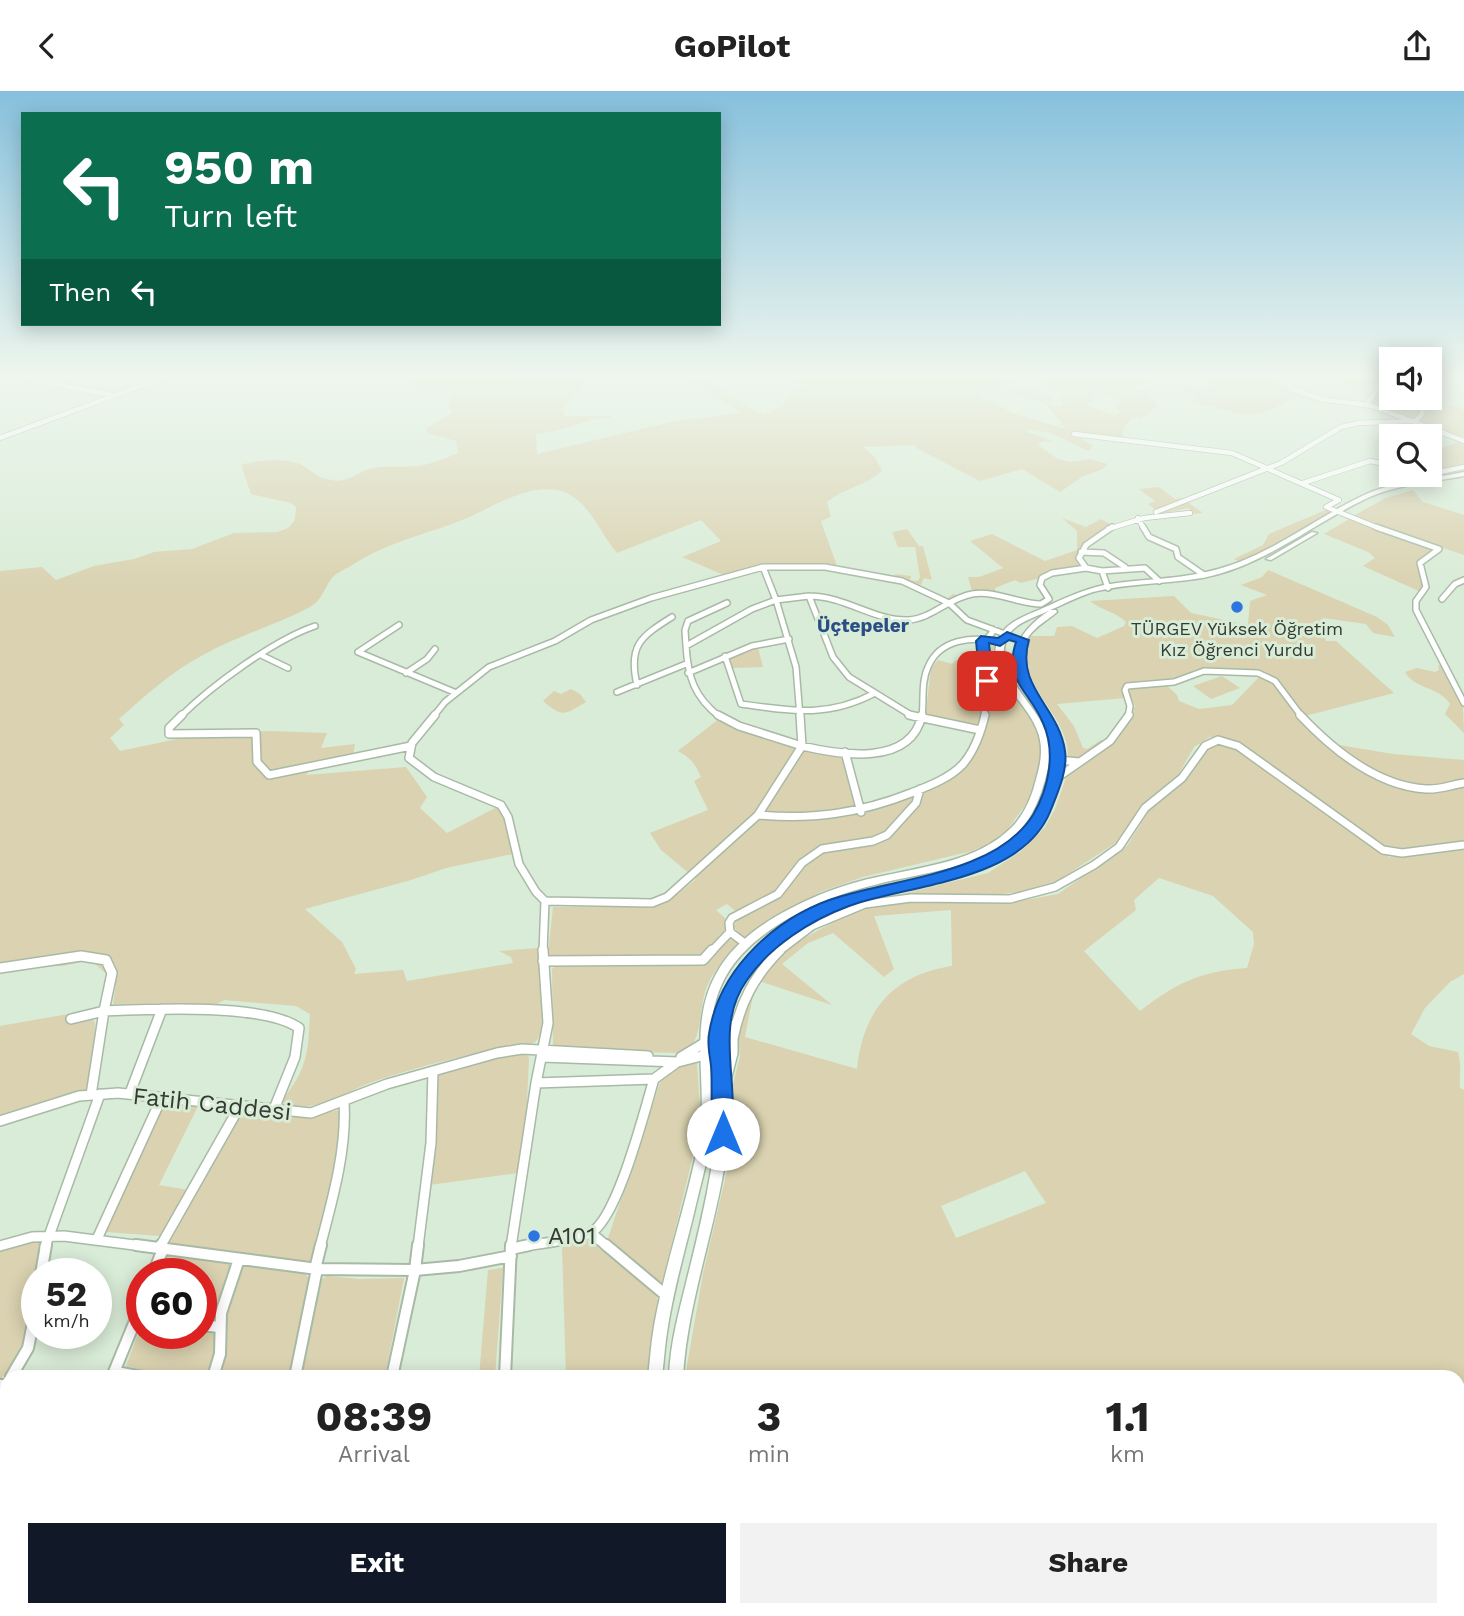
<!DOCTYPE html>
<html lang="en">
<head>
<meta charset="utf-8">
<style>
	body { margin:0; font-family:"Work Sans",sans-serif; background:#f2f2f2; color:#222; height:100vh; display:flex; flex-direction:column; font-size:26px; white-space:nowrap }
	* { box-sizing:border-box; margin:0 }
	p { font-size:23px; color:#767676 }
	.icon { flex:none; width:38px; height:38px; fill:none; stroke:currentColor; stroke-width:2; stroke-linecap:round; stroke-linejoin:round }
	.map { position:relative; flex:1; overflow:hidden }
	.drawer { position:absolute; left:0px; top:1279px; width:1465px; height:247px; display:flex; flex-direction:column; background:#fff; border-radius:21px 21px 0 0; box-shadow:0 4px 18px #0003 }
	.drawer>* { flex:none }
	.banner { position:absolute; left:21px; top:21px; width:700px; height:214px; border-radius:0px; box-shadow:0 4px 18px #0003; background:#0b6e4f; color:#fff; overflow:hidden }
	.buttons { position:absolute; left:1379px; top:256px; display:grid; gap:14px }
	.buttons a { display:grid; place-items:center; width:63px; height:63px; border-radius:0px; background:#fff; box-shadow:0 4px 18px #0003; font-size:35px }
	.speed { position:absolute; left:21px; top:1167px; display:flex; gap:14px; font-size:35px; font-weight:700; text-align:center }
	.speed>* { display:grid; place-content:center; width:91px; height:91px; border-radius:50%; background:#fff; box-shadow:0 4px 18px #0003; line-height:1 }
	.speed small { font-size:18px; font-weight:400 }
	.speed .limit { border:10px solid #d22; background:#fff; color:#111 }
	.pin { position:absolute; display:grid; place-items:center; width:60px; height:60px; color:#fff; margin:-30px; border-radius:14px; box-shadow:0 4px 10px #0006 }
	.me { position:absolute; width:77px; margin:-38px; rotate:0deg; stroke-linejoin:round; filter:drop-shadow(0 0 5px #0008) }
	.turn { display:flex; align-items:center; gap:24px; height:147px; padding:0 28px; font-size:32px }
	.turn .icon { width:91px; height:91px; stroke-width:2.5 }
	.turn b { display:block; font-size:49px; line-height:60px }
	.then { display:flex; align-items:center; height:66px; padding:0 28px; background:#0003; gap:14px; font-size:26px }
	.eta { display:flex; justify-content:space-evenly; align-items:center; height:119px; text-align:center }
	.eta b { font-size:42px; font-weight:700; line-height:49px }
	.cta { display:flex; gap:14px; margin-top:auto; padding:14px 28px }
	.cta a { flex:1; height:80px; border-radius:0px; background:#111827; color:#fff; font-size:28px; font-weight:700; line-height:80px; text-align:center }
	.cta a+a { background:#f2f2f2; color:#222 }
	header { display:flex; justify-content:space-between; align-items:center; height:91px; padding:0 28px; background:#fff; font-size:32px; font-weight:700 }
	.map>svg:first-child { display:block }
	.green { fill:#dad2b0; fill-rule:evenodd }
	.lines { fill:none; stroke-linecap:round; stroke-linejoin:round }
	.minor-far4-casing { stroke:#a8baa6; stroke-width:6 }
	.minor-far3-casing { stroke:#a8baa6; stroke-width:8 }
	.minor-far2-casing { stroke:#a8baa6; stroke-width:10 }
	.minor-far1-casing { stroke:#a8baa6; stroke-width:12 }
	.minor-casing { stroke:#a8baa6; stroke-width:14 }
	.major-casing { stroke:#a8baa6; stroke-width:3 }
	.minor-far4 { stroke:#fff; stroke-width:4.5 }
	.minor-far3 { stroke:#fff; stroke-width:5 }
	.minor-far2 { stroke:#fff; stroke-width:7 }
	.minor-far1 { stroke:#fff; stroke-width:9 }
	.minor { stroke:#fff; stroke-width:10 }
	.major { fill:#fff; fill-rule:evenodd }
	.route { fill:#1a73e8; stroke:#114b97; stroke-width:2 }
	.poi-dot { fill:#2d75e1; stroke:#d9ecd7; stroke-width:2.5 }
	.labels { text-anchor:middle; stroke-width:6; stroke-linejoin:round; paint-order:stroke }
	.far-poi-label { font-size:18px; fill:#333b33; stroke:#d9ecd7 }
	.far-neighbourhood-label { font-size:19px; font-weight:bold; fill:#2a4d84; stroke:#d9ecd7 }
	.near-street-label { font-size:24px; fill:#333b33; stroke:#d9ecd7 }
	.near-poi-label { font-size:24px; fill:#333b33; stroke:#d9ecd7; text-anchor:start }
</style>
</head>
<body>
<header><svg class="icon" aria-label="back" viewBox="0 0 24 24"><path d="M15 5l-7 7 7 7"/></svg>GoPilot<svg class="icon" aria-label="share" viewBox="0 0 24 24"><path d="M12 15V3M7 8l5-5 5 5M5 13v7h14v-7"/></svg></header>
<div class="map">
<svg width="1464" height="1525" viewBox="0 0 1464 1525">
	<rect width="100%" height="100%" fill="#d9ecd7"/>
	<path class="green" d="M416 287H586L576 303 560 319 566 325H613C605 329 599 327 591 329 572 335 556 341 536 343L537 363 676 330 741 322 693 291 702 289 763 324 783 315 786 307 803 296 794 287H1143L1146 293 1126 297 1130 300 1145 299 1158 315 1140 328 1133 326 1124 336 1122 348 1072 341 1093 355 1088 360 1051 342 1028 338 1027 341 1053 350 1041 351 1038 354 1058 368 1070 371 1090 368 1107 373 1103 378 1082 386 1060 401 1022 378 980 390 916 357 915 354 863 356 875 366 882 380C865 395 844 397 827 411L831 426 821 430 838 478 773 475 726 485 682 466 721 450 701 429 617 462C598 440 588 405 557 399 523 393 488 420 457 431 423 444 386 452 354 473 348 477 337 481 332 487 324 497 322 509 310 516 276 534 237 545 203 564 172 580 145 605 119 628L124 634 110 647 120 660 201 643 269 640 327 642 321 657 355 653 353 665 319 669 306 684 406 676 427 706 420 717 447 742 501 714 517 762 446 777 411 789 305 818 342 851 356 878 354 883 403 879 407 890 513 872 511 866 499 860 538 857C539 878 550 941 534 952 482 959 431 972 381 988 343 1000 327 1020 284 1015L283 1008C308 977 308 960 310 923L296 915 224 909 212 916 168 912 113 913 116 892 91 869 63 875 0 876V480L42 476 56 489 94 475 134 468 154 461 192 458 234 442 277 441 288 437 295 429 296 416 291 412 251 403 241 374C257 369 282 367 300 373 308 376 314 385 323 387 349 396 355 380 374 377 388 374 403 377 417 375 430 374 446 367 458 362L456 350 427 342 426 338 453 321 448 315 453 302 404 295ZM1048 288 1042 295 1065 304 1056 310 1063 311 1061 316 1049 314 1052 306 1037 298 1010 301 1046 313 1066 338 1011 322 998 313 980 306V302L995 299 1001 291ZM1099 302 1122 310 1116 316 1121 321 1115 325 1086 314Z
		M1202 287H1268L1320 310 1318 312 1296 305C1290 311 1284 312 1277 316 1243 333 1221 314 1187 311L1195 310 1196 303 1184 300V296L1212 300V295Z
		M1336 287H1391V295L1370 292 1362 299 1408 320 1415 321 1417 306 1460 316 1464 320V349L1366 310 1370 307Z
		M1461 350 1464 351V373L1439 379 1430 375V362Z
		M1159 396 1175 408 1182 407 1203 422 1194 423 1188 417 1161 423 1148 413 1155 410 1139 398Z
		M1413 399 1423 411 1464 424V464L1351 426 1386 407Z
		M1328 418 1331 419 1326 425 1249 468 1238 470 1234 468 1263 454 1269 443Z
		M1062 427 1086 436 1101 428 1112 434 1080 460 1078 464 1081 476 1021 492 1015 489 995 497 996 502 987 501 951 509 947 508 953 503 958 504 972 500 968 486H979L1003 477 970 450 992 443 1045 470 1077 459V440Z
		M1349 428 1434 458 1418 471 1424 494 1421 501 1363 475 1375 467 1368 461 1324 443Z
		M907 438 919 455H923L932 489 924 487 921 494 895 488V483L911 485 910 489 918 490 920 486 915 456H898L892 441Z
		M1268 479 1377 526 1388 534 1395 546 1373 542 1366 533 1323 527 1320 530 1326 550H1336L1394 602 1305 625 1288 601 1271 585 1254 579 1208 577 1181 588 1137 590 1124 595 1125 607 1057 613 1074 635 1083 657 1087 658 1101 649 1104 650 1080 668 1068 667C1070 622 1015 599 1029 545H1054L1057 536 1072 535 1097 547 1124 535 1126 531C1116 521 1101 519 1090 510L1174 505 1191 522 1248 534 1250 510 1267 504 1241 494 1262 486Z
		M987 550 994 553V579L1020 608 1037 635 1043 660 1028 710 1008 738 993 750 972 760 863 786 820 801 744 846 733 836 740 824 727 813 716 819 727 829 726 841 703 864H548L553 816H654L669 810 696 788 661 759 650 742 708 719 694 690 701 686C695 672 690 667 678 660L720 627 802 655 845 661 861 721 888 712 962 675 980 639 925 628 931 577 938 569 952 573 956 569 984 576 985 578 990 573 991 553Z
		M758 557 763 576 733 577 730 568Z
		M1438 574 1444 575 1463 617 1464 642 1445 623 1450 613C1439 595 1415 599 1405 581L1417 577 1435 581 1439 579Z
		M1222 585 1240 597 1211 608 1193 595Z
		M1260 585 1272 590 1298 627 1349 669 1425 701 1464 695V751L1399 760 1382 756 1239 651 1210 646 1194 656 1178 684 1141 714 1123 747 1051 794 1029 800 991 804 894 805 988 782 1020 761 1045 736 1055 718 1066 687 1115 649 1129 629 1135 615 1129 602 1131 596 1166 594 1177 604 1179 610 1199 618 1232 614Z
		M571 598 580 603 586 611C564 624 563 627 543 610L554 600 561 603Z
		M1219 652 1235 656 1304 708 1389 766 1464 757V883L1450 891 1425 917 1411 943 1429 955 1458 961C1462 978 1459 983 1460 997L1464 999V1405H1458V1286H924L880 1280 879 1286H685L703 1183 737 1037 733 993 740 966 738 943 741 925 752 896 788 856 853 820 880 813 910 810 1010 812 1058 803 1127 755 1153 713 1189 684 1203 659ZM1159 787 1213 805 1253 841 1254 853 1247 877C1201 880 1176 892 1140 920L1084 860 1136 819 1134 809ZM951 819 952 875C893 884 863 919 857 978L745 946 752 909 759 890 832 914 782 873 808 852 833 842 884 886 894 878 874 825ZM1025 1080 1046 1112 956 1147 941 1115Z
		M1339 654 1393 663 1464 669V691C1405 701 1385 689 1339 654Z
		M730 848 738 852C727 865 715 877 708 893 698 914 704 946 686 962L559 960 553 957 552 878 557 874 700 873 708 870Z
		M68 923V933L93 928 95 932 94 965 87 999 54 1007 0 1025V935Z
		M523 961 529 966 526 1034 518 1082 429 1094 438 982 500 965Z
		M693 971 697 972 701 1031 662 1194 607 1150 661 989 678 976Z
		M168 1010 199 1013 159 1094 188 1099 160 1145 106 1141 161 1016Z
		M259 1018 301 1026 340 1019 342 1029 331 1095 311 1173 168 1154 242 1019Z
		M592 1149 651 1197 659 1210 647 1286H566L562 1154Z
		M34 1151 39 1152 40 1156C33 1202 33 1253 0 1289V1160Z
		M167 1165 231 1172 219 1220 212 1231 201 1230V1183H160Z
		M245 1174 304 1182 309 1187 291 1286H219L226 1260 224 1229 240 1178Z
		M503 1177 495 1286H479L488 1179Z
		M327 1185 359 1188 404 1187 385 1286H299L319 1190Z
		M142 1232V1242H201V1237L214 1239 216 1262 207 1285 173 1286 126 1275Z
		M0 1348 7 1350V1418L0 1417Z
		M1458 1438 1464 1444V1525H983L980 1519H1458Z
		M200 1519H426L422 1525H196Z
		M498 1519H665V1525H514Z"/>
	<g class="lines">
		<defs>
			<path id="minor-far4" d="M23 287 111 304
				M1430 287 1464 292
				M1288 293 1292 298 1321 308 1372 315 1464 350
				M1367 313 1379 296V287
				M1074 343 1232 362 1339 409 1326 416 1381 438
				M0 347 162 287
				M1420 383 1422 385
				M1430 383 1464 376
				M1303 392 1370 370 1391 374
				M1156 421 1281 372 1341 336 1359 332 1416 330 1422 323 1425 306
				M1138 427 1144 438
				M1108 438 1144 427 1190 422"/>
			<path id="minor-far3" d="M1143 436 1149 446 1176 458 1178 466 1204 484
				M1376 436 1439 458 1420 472 1426 496 1416 510V519L1464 612
				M1081 461 1104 462 1125 476
				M763 476H825L902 490 949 512 967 529 1005 543
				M1086 477 1102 480 1108 497
				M1102 480 1145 477 1159 490
				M809 505C845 505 874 530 908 529 931 528 949 507 972 503 996 499 1018 513 1041 513L1049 508 1040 494 1042 487 1052 482 1086 477 1079 467 1086 454 1112 436
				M1442 508 1455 493 1464 489
				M727 512 688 530 685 539 686 555 752 518 776 509 796 576 800 626
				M399 534 358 561 454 601
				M686 555C688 586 694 606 720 626
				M261 564 288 577
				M725 565 741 613C791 620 828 627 875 602
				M406 582 427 568 435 558
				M688 582 752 555 789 548
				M637 594C628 555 640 546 672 526
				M617 601 686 573
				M180 626C211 595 274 549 315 535
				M433 626 445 611 489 576 555 550 591 529 651 507 763 476 776 509 809 505 833 566 849 586 914 626
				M922 626C924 610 921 591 928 576 940 547 974 545 1000 551
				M984 626 986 596 981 554 992 542V538
				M1128 626 1130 615 1125 599 1127 595 1174 591 1204 580 1258 582 1275 590 1302 626"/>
			<path id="minor-far2" d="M182 624 169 637V643L256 642 257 671 269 684 411 655
				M435 624 412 652 409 667 434 686 501 714 508 726 519 773 536 801 545 810 543 861
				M800 624 802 655C840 664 911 676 922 624
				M909 624 980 639
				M1300 624C1332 658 1377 695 1426 698 1439 699 1451 694 1464 692
				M845 661 861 721
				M1058 669 1079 671
				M1054 689 1110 650 1129 624
				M758 724C813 729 860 722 911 702 929 695 950 687 963 673 975 659 981 641 985 624
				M545 810 652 812 667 806 758 724 802 655 739 635 718 624
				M746 853 730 841 729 832 732 827 778 803 802 772 822 758 873 750 887 744 916 712 920 698
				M711 861 730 841
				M778 861 812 835 865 813 911 807 1010 808 1055 796 1094 774 1119 756 1145 717 1182 687 1205 655 1218 649 1238 655 1383 759 1402 762 1464 754"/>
			<path id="minor-far1" d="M543 870 703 869 712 859
				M0 877 81 865 106 869 112 882 104 920 71 928
				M542 966 678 971 705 964 733 948C740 912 754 885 780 859
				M681 966 734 934
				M654 988 676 972
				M726 989 733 962V948
				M130 1002 162 918
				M91 1004 104 920C149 918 264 912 299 937L295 966 274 1018
				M0 1030 79 1005 118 1002 311 1022 387 993 497 962 522 958 648 965
				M591 1142 608 1156
				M97 1148 162 1006
				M0 1155 32 1146 64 1145 150 1156
				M45 1156 100 1003
				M160 1156 241 1013
				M320 1156C332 1110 347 1059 344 1011
				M418 1156 431 1052 433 980
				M511 1156 536 992
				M520 1156C540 1152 572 1150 590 1142 617 1130 645 1018 654 988L536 992 548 932 543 859"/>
			<path id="minor" d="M136 1154 317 1178 415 1179 418 1154
				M606 1154 668 1206
				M159 1158 161 1154
				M511 1158 529 1154
				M315 1178 321 1154
				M41 1183 46 1154
				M153 1183 163 1158
				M201 1234 219 1236
				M116 1281 143 1286
				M11 1286 28 1257 37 1212
				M112 1286 142 1213
				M213 1286 220 1263 221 1222 239 1168
				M295 1286 317 1178
				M392 1286 415 1179 459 1175 511 1165
				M505 1286 511 1154
				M0 1294H7
				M0 1340 7 1342
				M0 1426 7 1429
				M0 1458 7 1447
				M0 1489 7 1491
				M104 1519 118 1525
				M472 1519 489 1525
				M190 1525 193 1519
				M431 1525 434 1519"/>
			<path id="major" d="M1464 381V385C1433 391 1401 393 1372 405 1314 431 1266 475 1202 487 1166 493 1129 492 1093 501 1077 506 1062 514 1046 521 1031 528 1012 533 1006 549 993 583 1039 614 1048 646 1052 660 1049 674 1045 689 1040 707 1032 727 1019 740 983 778 925 781 878 793 861 797 845 802 829 808 790 824 747 848 726 885 701 929 714 982 712 1029 711 1060 701 1091 694 1122 685 1159 674 1197 668 1235 665 1252 664 1269 662 1286H648C650 1269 651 1252 654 1235 665 1173 687 1112 699 1049 709 994 687 936 716 883 737 844 780 821 819 804 839 796 861 789 882 785 927 775 977 770 1011 737 1023 725 1031 708 1035 692 1039 678 1043 664 1040 649 1034 614 986 588 997 551 1004 531 1025 525 1043 517 1063 508 1082 499 1104 494 1138 488 1173 489 1206 481 1265 469 1311 429 1364 404 1395 390 1431 388 1464 381Z
				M1312 441 1317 442 1271 469 1266 468Z
				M1050 519H1056L1057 521C1048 529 1036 535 1029 545 1006 581 1044 606 1056 635 1068 665 1061 700 1044 727 1005 786 933 789 871 805 799 824 728 871 725 952 725 971 728 991 729 1010 731 1033 728 1056 724 1078 712 1148 687 1216 683 1286H669C670 1252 679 1221 687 1188 696 1152 705 1116 711 1079 716 1057 719 1034 718 1011 717 992 713 972 714 953 716 870 788 821 861 801 922 783 996 783 1035 725 1052 699 1059 662 1047 634 1043 624 1035 616 1029 607 1004 569 1013 544 1050 519Z
				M667 1519H683V1525H667Z
				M689 1519H705V1525H689Z"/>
		</defs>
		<use href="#minor-far4" class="minor-far4-casing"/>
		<use href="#minor-far3" class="minor-far3-casing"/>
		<use href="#minor-far2" class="minor-far2-casing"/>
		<use href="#minor-far1" class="minor-far1-casing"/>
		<use href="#minor" class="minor-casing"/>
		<use href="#major" class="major-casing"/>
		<use href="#minor-far4" class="minor-far4"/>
		<use href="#minor-far3" class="minor-far3"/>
		<use href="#minor-far2" class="minor-far2"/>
		<use href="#minor-far1" class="minor-far1"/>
		<use href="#minor" class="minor"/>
		<use href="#major" class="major"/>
	</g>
	<linearGradient id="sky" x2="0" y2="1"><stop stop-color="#86c0dd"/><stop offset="0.57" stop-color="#eef6ed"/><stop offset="1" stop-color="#eef6ed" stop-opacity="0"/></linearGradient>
	<rect width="1464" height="500" fill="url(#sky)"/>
	<path class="route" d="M1007 541 1029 549C1015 596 1059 616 1065 660 1068 680 1057 703 1050 721 1021 791 910 793 849 815 811 829 770 855 747 889 719 928 733 973 733 1018 733 1028 735 1039 730 1049L723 1051 716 1049C709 1033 713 995 711 975 710 965 707 953 709 943 719 876 779 823 842 805 902 787 997 781 1033 724 1049 697 1056 661 1043 632 1030 600 1003 590 1016 551L1009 549 1000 555 989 552 993 590 987 594 980 590 976 550 981 545 998 547Z"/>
	<g class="poi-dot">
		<circle cx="1237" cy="516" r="7"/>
		<circle cx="534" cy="1145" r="7"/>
	</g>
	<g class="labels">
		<g class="far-poi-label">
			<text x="1237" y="544">TÜRGEV Yüksek Öğretim<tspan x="1237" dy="21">Kız Öğrenci Yurdu</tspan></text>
		</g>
		<g class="far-neighbourhood-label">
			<text x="863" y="541">Üçtepeler</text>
		</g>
		<g class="near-street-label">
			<text transform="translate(212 1013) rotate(6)" y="8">Fatih Caddesi</text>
		</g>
		<g class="near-poi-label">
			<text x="548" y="1153">A101</text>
		</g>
	</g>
</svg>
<div class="buttons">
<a><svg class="icon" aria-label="sound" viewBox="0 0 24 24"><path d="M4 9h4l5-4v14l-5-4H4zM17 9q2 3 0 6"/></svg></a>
<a><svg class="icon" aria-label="search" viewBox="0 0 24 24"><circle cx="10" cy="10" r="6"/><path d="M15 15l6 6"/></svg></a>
</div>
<div class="speed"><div>52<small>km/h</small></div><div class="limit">60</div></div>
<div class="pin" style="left:987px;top:590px;background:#d93025"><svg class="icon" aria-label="arrive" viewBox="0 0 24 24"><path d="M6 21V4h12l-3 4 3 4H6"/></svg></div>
<svg class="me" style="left:723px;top:1043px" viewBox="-20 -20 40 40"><circle r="19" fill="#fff"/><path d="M0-13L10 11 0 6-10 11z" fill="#1a73e8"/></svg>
<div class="banner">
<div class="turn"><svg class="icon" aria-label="left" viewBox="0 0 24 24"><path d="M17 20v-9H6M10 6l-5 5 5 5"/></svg><div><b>950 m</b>Turn left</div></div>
<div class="then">Then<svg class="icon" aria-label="left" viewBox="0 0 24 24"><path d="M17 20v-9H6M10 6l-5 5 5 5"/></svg></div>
</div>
<section class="drawer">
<div class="eta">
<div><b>08:39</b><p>Arrival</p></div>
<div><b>3</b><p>min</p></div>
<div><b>1.1</b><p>km</p></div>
</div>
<div class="cta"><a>Exit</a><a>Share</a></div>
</section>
</div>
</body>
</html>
